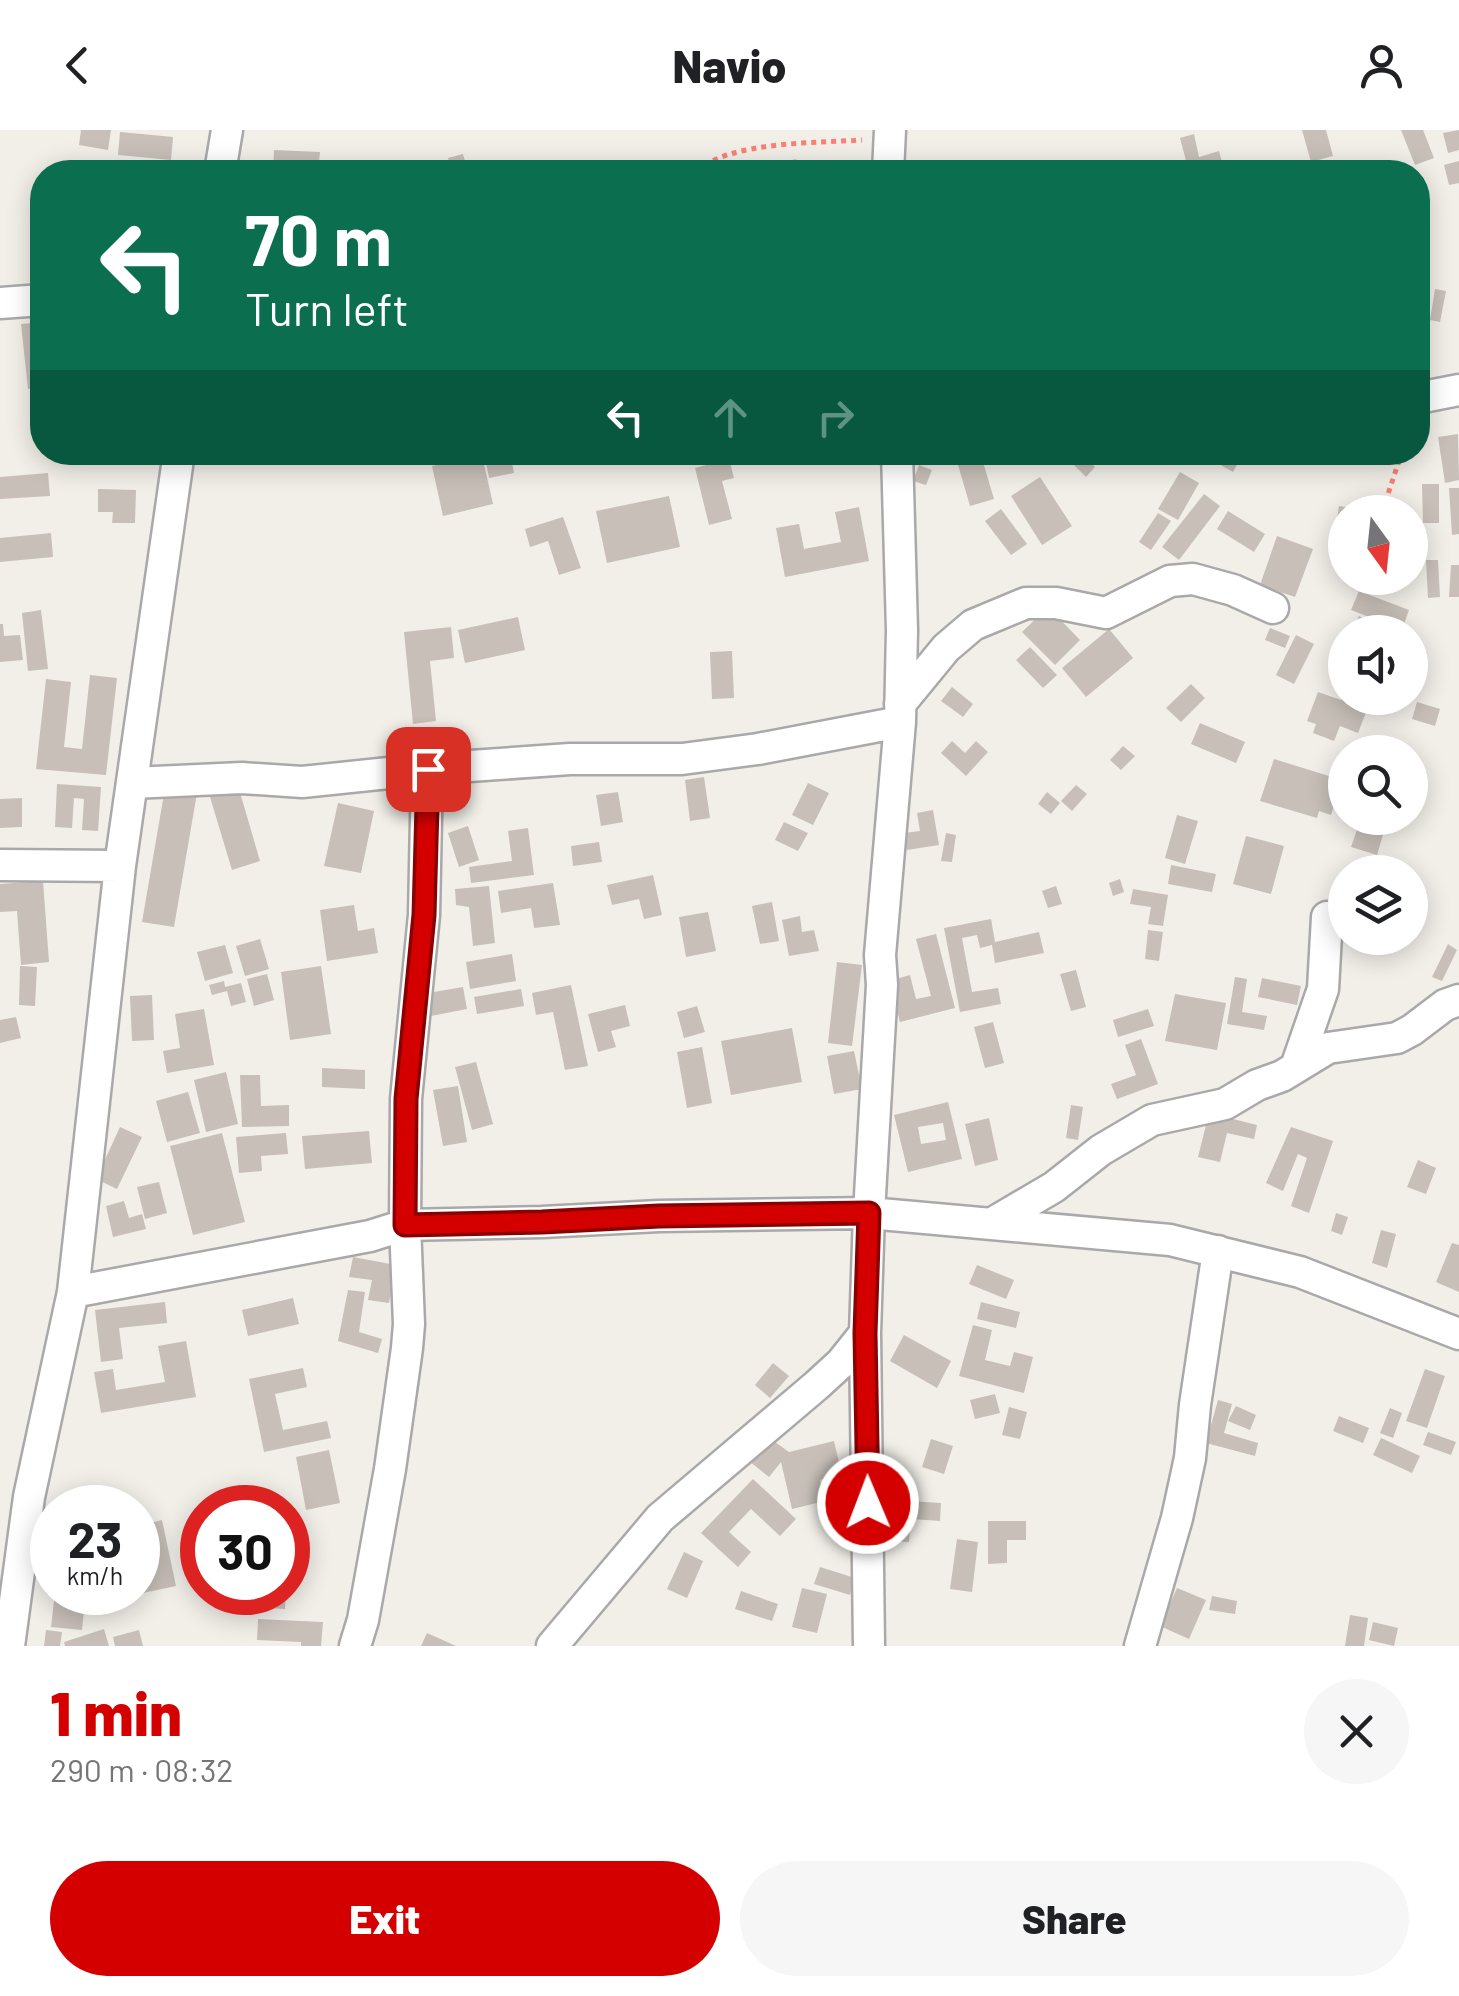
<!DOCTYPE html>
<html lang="en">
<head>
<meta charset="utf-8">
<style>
	body { margin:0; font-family:Barlow,sans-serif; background:#f6f6f6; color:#202124; height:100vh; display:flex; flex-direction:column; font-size:38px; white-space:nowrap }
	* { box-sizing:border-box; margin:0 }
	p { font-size:32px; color:#757577 }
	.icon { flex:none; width:55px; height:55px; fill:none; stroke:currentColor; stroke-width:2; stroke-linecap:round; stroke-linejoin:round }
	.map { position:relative; height:1516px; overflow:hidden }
	.sheet { display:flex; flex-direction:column; background:#fff; flex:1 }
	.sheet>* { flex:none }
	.banner { position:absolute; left:30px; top:30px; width:1400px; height:305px; border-radius:40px; box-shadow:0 5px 25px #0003; background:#0b6e4f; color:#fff; overflow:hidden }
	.needle { width:65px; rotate:165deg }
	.controls { position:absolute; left:1328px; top:365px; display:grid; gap:20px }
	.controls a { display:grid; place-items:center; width:100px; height:100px; border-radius:50%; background:#fff; box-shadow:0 5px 25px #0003; font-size:50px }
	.speed { position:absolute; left:30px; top:1355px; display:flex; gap:20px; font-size:50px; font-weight:700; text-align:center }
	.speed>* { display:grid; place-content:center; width:130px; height:130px; border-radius:50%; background:#fff; box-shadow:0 5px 25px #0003; line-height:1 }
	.speed small { font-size:25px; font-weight:400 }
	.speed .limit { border:15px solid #d22; background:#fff; color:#111 }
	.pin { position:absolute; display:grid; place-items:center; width:85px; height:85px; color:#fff; margin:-42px; border-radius:20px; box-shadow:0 5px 15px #0006 }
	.me { position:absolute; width:110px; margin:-55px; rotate:359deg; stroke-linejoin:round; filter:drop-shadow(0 0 8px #0008) }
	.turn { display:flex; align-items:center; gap:35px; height:210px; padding:0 50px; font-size:45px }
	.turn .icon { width:130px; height:130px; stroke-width:2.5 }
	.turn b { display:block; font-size:70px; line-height:85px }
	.lanes { display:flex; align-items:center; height:95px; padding:0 50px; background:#0003; justify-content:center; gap:50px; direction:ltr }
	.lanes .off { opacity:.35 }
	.round { display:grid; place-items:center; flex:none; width:105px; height:105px; border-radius:52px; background:#f6f6f6 }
	.head { display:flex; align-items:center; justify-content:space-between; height:170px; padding:0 50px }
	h1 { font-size:60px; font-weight:800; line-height:75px; color:#d40000 }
	.primary-button { display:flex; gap:20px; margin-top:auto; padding:20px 50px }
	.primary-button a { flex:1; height:115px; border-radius:60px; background:#d40000; color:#fff; font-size:40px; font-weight:800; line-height:115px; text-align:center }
	.primary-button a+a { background:#f6f6f6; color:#202124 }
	header { display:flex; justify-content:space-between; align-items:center; height:130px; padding:0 50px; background:#fff; font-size:45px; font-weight:800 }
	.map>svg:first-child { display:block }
	.building { fill:#c7bfb8; fill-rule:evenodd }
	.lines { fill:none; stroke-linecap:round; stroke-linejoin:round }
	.minor-casing { stroke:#a9a9a9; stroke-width:35 }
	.path { stroke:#fa8072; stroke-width:5; stroke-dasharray:5 5; stroke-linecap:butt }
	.minor { stroke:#fff; stroke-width:30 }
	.route-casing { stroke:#8a0000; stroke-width:25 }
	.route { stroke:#d40000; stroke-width:18 }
</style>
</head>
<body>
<header><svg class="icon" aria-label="back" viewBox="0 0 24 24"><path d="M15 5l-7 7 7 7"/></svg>Navio<svg class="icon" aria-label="person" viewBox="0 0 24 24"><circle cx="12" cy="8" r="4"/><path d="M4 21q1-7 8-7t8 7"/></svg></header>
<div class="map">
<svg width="1459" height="1516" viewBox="0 0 1459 1516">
	<rect width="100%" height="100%" fill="#f2efe9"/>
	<path class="building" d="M81 0H111L108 20 79 15Z
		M1302 0H1326L1333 26 1311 32Z
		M1401 0H1423L1434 28 1415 35Z
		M1459 0V20L1448 23 1443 3Z
		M120 2 173 7 171 30 118 25Z
		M1194 4 1199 27 1219 21 1223 36 1189 42 1180 8Z
		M274 20 320 22 318 42H273Z
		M463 24 468 42H452L448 28Z
		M796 29 800 42H746V41Z
		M163 31V42H119V32Z
		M513 31 516 42H473V41Z
		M1459 31V53L1449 55 1444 35Z
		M1435 159 1446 161 1440 192 1430 190Z
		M42 192V258L28 259 21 194Z
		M1458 304 1459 350 1445 353 1438 307Z
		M484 322H510L514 343 489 348Z
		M606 322H638L639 323 609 333Z
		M974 322H980L994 369 970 376 956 328Z
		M1067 322H1082L1095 337 1086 347 1064 325Z
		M1223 322H1244L1233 342 1217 333Z
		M482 325 493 374 443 386 432 336Z
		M729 329 734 348 722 351 732 389 709 395 695 338Z
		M919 335 932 340 926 355 913 351Z
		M1180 342 1199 353 1178 390 1158 379Z
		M48 343 50 366 0 369V347Z
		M1040 347 1072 396 1042 415 1011 366Z
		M1422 354H1439V393H1423Z
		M1449 358H1459V404L1452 405Z
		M98 359 136 360 135 393H112L113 382H98Z
		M1204 364 1220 376 1179 430 1162 417Z
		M669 366 680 417 607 433 596 381Z
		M1339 376 1356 379 1355 382H1345V409L1334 408Z
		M859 377 869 431 785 447 776 398 799 394 804 419 841 412 835 382Z
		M1001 379 1027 414 1011 425 985 391Z
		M1228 381 1265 404 1254 422 1217 399Z
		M1158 383 1171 391 1151 420 1139 412Z
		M563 387 581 438 559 445 548 411 530 417 525 399Z
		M51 403 53 427 0 432V408Z
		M1277 406 1313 419 1295 467 1260 455Z
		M1426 430H1438L1440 467 1428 468Z
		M1451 435H1459V467H1449Z
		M1359 461 1409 480 1402 500 1351 480Z
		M1048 477 1080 510 1055 535 1022 502Z
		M41 480 48 539 28 541 22 483Z
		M1359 486 1392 502H1351Z
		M518 487 525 520 465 533 458 500Z
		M0 494H3L4 506 20 505 23 530 0 532Z
		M451 497 454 528 430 531 436 591 413 594 404 502Z
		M1270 498 1290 506 1285 518 1265 510Z
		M1109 499 1133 528 1086 567 1062 538Z
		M1296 505 1314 514 1294 554 1276 545Z
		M1030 517 1057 545 1043 558 1016 530Z
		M732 521 734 568 712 569 710 522Z
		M90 545 117 548 106 645 36 639 46 549 71 552 64 617 82 619Z
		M1191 554 1205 568 1181 592 1166 578Z
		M952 557 973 574 963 587 941 571Z
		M1345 559V568L1362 570 1363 568H1383L1380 576 1370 572 1358 603 1340 596 1334 611 1313 603 1316 594 1307 591 1318 562 1341 570Z
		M1417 572 1440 579 1435 596 1412 589Z
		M1200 593 1245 612 1236 633 1191 614Z
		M952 611 965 623 976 611 988 622 966 646 941 623Z
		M1123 616 1135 626 1121 640 1110 630Z
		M1274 629 1345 651V665L1338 663 1331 685 1319 681 1317 688 1260 671Z
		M704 647 710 688 690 691 685 650Z
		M808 653 829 663 813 695 792 685Z
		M57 654 101 657 98 701 82 700 84 669 74 668 72 698 55 697Z
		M1076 655 1087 664 1072 681 1061 671Z
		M165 658 197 663 174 797 142 792Z
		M239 659 260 731 232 740 210 667Z
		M618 662 623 692 601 696 596 665Z
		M1047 662 1060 673 1051 684 1038 674Z
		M22 668V697L0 698V669Z
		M338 673 374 681 361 743 324 736Z
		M933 680 939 715 907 720 904 703 920 701 917 683Z
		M1177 685 1198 691 1185 734 1165 728Z
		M1361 688H1388L1377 725 1351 717Z
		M784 692 808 703 798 721 775 710Z
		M468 696 479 730 459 737 448 703Z
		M528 698 534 745 471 753 469 737 512 731 508 701Z
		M946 703 956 705 952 732 941 731Z
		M1246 706 1284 716 1271 764 1233 754Z
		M599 712 602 732 573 736 571 716Z
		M1171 735 1216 744 1212 762 1168 754Z
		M653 745 662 785 644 789 639 769 612 775 607 755Z
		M1120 749 1124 762 1113 766 1109 753Z
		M43 751 49 832 21 835 17 781 0 782V754Z
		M553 753 560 795 534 798 531 778 501 783 498 761Z
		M1410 753 1423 758 1416 779 1410 777Z
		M489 756 495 813 473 816 469 777 456 775 455 759Z
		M1056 756 1062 774 1048 778 1042 761Z
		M1133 759 1168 765 1163 796 1148 794 1151 777 1130 774Z
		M772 772 779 811 760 814 752 776Z
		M354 775 358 801 374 798 378 823 327 831 320 780Z
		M708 782 716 821 686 827 679 787Z
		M800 786 802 802 814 800 819 821 789 826 782 790Z
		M991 789 995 812 1039 802 1044 823 995 833 992 815 980 818 977 805 962 808 972 862 998 858 1001 874 960 882 944 798Z
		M1148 800 1163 802 1159 831 1145 829Z
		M936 804 955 878 900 892 889 851 910 845 916 869 931 866 916 809Z
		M1364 808H1385L1380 824 1360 817Z
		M260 809 269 839 245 846 236 816Z
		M1448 814 1457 820 1442 851 1432 847Z
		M225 815 233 843 205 851 197 822Z
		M512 824 516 851 470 859 466 832Z
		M837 832 862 835 852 916 828 913Z
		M20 836 37 837 35 876 19 875Z
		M321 836 331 904 290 910 281 842Z
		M1076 840 1086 877 1071 881 1060 844Z
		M267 844 274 870 254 876 247 849Z
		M1235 847 1247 849 1242 882 1267 886 1264 900 1227 894Z
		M1262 848 1301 856 1297 875 1258 867Z
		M224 851 225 857 241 853 246 872 231 876 227 861 212 865 209 855Z
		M571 855 588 936 565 940 553 882 536 885 532 863Z
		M463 857 467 879 431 886 428 863Z
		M521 859 524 876 477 884 474 867Z
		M1175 864 1226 873 1217 920 1165 911Z
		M152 865 154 910 132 911 130 866Z
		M625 875 630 896 611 901 616 917 598 922 588 884Z
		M697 876 705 902 684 908 677 882Z
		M204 879 214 935 167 943 163 921 180 918 175 884Z
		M1148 879 1154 896 1118 907 1113 890Z
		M16 887 21 908 0 913V890Z
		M993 892 1004 933 985 938 974 897Z
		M792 898 802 952 731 965 721 911Z
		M1141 909 1158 954 1117 969 1111 954 1136 945 1125 915Z
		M702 917 712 973 687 978 677 922Z
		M854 921 862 959 834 964 827 926Z
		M476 932 493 994 472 1000 455 937Z
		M322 938 365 940V959L322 957Z
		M226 942 238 994 206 1002 194 950Z
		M240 945H260L261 976 289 975V996L242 997Z
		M458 956 467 1012 443 1016 433 960Z
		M188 962 200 1003 167 1012 156 971Z
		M948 972 962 1029 908 1042 894 985ZM943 993 946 1010 921 1014 918 997Z
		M1071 975 1083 977 1078 1010 1066 1008Z
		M1209 983 1257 995 1254 1009 1227 1003 1220 1032 1198 1027Z
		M989 988 998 1030 975 1036 965 994Z
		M120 997 142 1007 117 1059 96 1049Z
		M1291 997 1333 1011 1309 1083 1291 1076 1307 1028 1298 1024 1283 1061 1266 1053Z
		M369 1001 372 1033 305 1039 302 1006Z
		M222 1003 245 1092 193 1105 170 1016Z
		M286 1003 288 1024 261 1026 262 1041 239 1043 236 1007Z
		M1418 1030 1436 1038 1426 1064 1407 1057Z
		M159 1052 167 1083 145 1089 137 1057Z
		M124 1071 129 1088 142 1084 146 1099 113 1107 106 1076Z
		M1336 1083 1348 1087 1342 1105 1331 1101Z
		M1381 1100 1396 1104 1387 1138 1372 1133Z
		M1452 1113 1459 1115V1162L1436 1152Z
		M353 1127 396 1135 389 1173 368 1170 372 1150 349 1147Z
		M977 1135 1014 1150 1006 1169 969 1154Z
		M348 1160 365 1162 359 1202 382 1209 378 1223 338 1211Z
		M293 1168 299 1194 248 1206 242 1180Z
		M165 1172 167 1193 119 1198 123 1229 101 1232 95 1180Z
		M981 1172 1020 1182 1016 1198 977 1189Z
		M973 1195 992 1200 985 1230 1010 1236 1014 1222 1033 1227 1024 1263 959 1246Z
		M904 1205 951 1231 937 1258 890 1231Z
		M186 1211 196 1267 101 1283 94 1242 113 1239 116 1260 165 1252 158 1216Z
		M773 1233 789 1246 770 1268 755 1255Z
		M303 1238 307 1257 275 1264 283 1300 327 1291 331 1308 264 1322 249 1249Z
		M1425 1239 1445 1246 1427 1298 1406 1291Z
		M995 1264 1000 1283 975 1289 970 1270Z
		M1218 1270 1232 1274 1224 1303 1258 1313 1255 1326 1206 1313Z
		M1236 1276 1256 1285 1250 1300 1228 1291Z
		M1009 1277 1027 1282 1020 1309 1002 1305Z
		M1390 1278 1402 1283 1393 1308 1380 1303Z
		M1339 1286 1369 1298 1363 1313 1333 1301Z
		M1428 1302 1456 1312 1451 1325 1423 1315Z
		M768 1307 789 1322 834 1311 842 1345 820 1350 825 1371 792 1379 781 1332 769 1347 749 1331Z
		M1381 1308 1420 1326 1412 1343 1373 1325Z
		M931 1309 953 1316 944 1344 922 1337Z
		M329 1320 340 1373 306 1380 296 1327Z
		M753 1349 796 1389 780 1406 751 1379 729 1402 751 1422 738 1437 701 1403Z
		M893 1370 941 1373 940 1391 911 1389 909 1412 890 1411Z
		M162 1390 176 1456 143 1463 138 1437V1396Z
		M988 1391H1026V1410H1007V1433L988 1434Z
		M957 1409 978 1412 972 1462 950 1459Z
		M684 1422 703 1431 687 1468 667 1459Z
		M820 1437 855 1448 850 1465 814 1454Z
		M802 1458 827 1464 817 1503 792 1497Z
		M1177 1458 1206 1470 1189 1509 1160 1496Z
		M741 1461 778 1474 772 1491 735 1479Z
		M55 1462H86L82 1500 51 1497Z
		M247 1462H286L285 1479 246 1477Z
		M1212 1466 1237 1471 1235 1484 1209 1480Z
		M1350 1485 1368 1488 1364 1516H1345Z
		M258 1489 323 1492 321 1516H301V1512L257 1510Z
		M1373 1492 1398 1498 1394 1516 1369 1510Z
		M104 1499 109 1516H65L64 1512Z
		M46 1500 62 1502 60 1516H44Z
		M139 1500 143 1516H115L113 1507Z
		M427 1503 456 1516H421Z"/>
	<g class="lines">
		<defs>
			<path id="minor" d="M220 42 227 0
				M888 42 890 0
				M0 173 42 170
				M1418 268 1459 260
				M900 574 946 518 973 495 1026 473H1056L1106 483 1170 451 1193 449 1233 460 1273 478
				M132 653 242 648 302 652 427 639 570 629H682L758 619 900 592
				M0 735 120 736
				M1296 937 1323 859 1327 787
				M991 1094 1054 1057 1101 1020 1152 990 1225 974 1257 955 1282 946 1328 918 1397 908 1412 900 1445 875 1459 870
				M73 1162 370 1106 405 1095 542 1092 659 1086 869 1083 1170 1110 1300 1142 1459 1204
				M9 1516 29 1367 73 1162 120 736 179 322
				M355 1516 363 1490 390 1339 407 1218 409 1194 405 1095 406 969 424 785 427 639
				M552 1516 660 1388 817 1255 841 1233 865 1203
				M869 1516 865 1203 869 1083 882 855 880 825 900 592 902 500 897 322
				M1140 1516 1177 1388 1190 1328 1195 1275 1218 1121"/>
		</defs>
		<use href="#minor" class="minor-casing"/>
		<path class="path" d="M697 42C726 11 820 13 862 10
			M1382 382 1402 322"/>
		<use href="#minor" class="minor"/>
	</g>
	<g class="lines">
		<defs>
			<path id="route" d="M428 639 424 785 406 969 405 1095 542 1092 659 1086 869 1083 865 1203 868 1373"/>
		</defs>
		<use href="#route" class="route-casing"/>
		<use href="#route" class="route"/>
	</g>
</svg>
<div class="controls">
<a><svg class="needle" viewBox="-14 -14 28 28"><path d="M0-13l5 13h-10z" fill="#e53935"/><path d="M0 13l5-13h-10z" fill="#757577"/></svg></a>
<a><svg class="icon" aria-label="sound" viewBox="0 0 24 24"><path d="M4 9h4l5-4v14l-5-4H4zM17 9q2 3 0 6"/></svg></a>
<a><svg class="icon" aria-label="search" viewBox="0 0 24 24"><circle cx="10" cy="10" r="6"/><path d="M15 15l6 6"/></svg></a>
<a><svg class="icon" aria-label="layers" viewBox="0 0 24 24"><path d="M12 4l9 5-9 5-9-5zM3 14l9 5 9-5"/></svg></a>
</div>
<div class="speed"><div>23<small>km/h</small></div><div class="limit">30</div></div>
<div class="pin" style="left:428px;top:639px;background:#d93025"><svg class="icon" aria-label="arrive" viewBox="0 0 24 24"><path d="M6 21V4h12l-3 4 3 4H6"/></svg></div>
<svg class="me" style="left:868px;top:1373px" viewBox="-20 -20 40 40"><circle r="17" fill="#d40000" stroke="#fff" stroke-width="3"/><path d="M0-11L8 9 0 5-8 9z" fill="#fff"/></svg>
<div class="banner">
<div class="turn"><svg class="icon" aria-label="left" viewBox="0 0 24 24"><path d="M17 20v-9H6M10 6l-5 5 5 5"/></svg><div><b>70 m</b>Turn left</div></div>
<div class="lanes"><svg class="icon" aria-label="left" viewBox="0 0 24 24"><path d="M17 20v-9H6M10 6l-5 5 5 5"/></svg><svg class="icon off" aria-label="ahead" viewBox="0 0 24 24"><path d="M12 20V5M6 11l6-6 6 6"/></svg><svg class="icon off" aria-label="right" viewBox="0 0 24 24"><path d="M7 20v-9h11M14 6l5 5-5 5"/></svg></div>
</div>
</div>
<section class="sheet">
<div class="head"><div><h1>1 min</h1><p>290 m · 08:32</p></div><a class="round"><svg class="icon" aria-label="close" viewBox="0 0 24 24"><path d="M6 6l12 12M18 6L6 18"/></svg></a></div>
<div class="primary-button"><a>Exit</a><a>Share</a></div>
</section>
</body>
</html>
